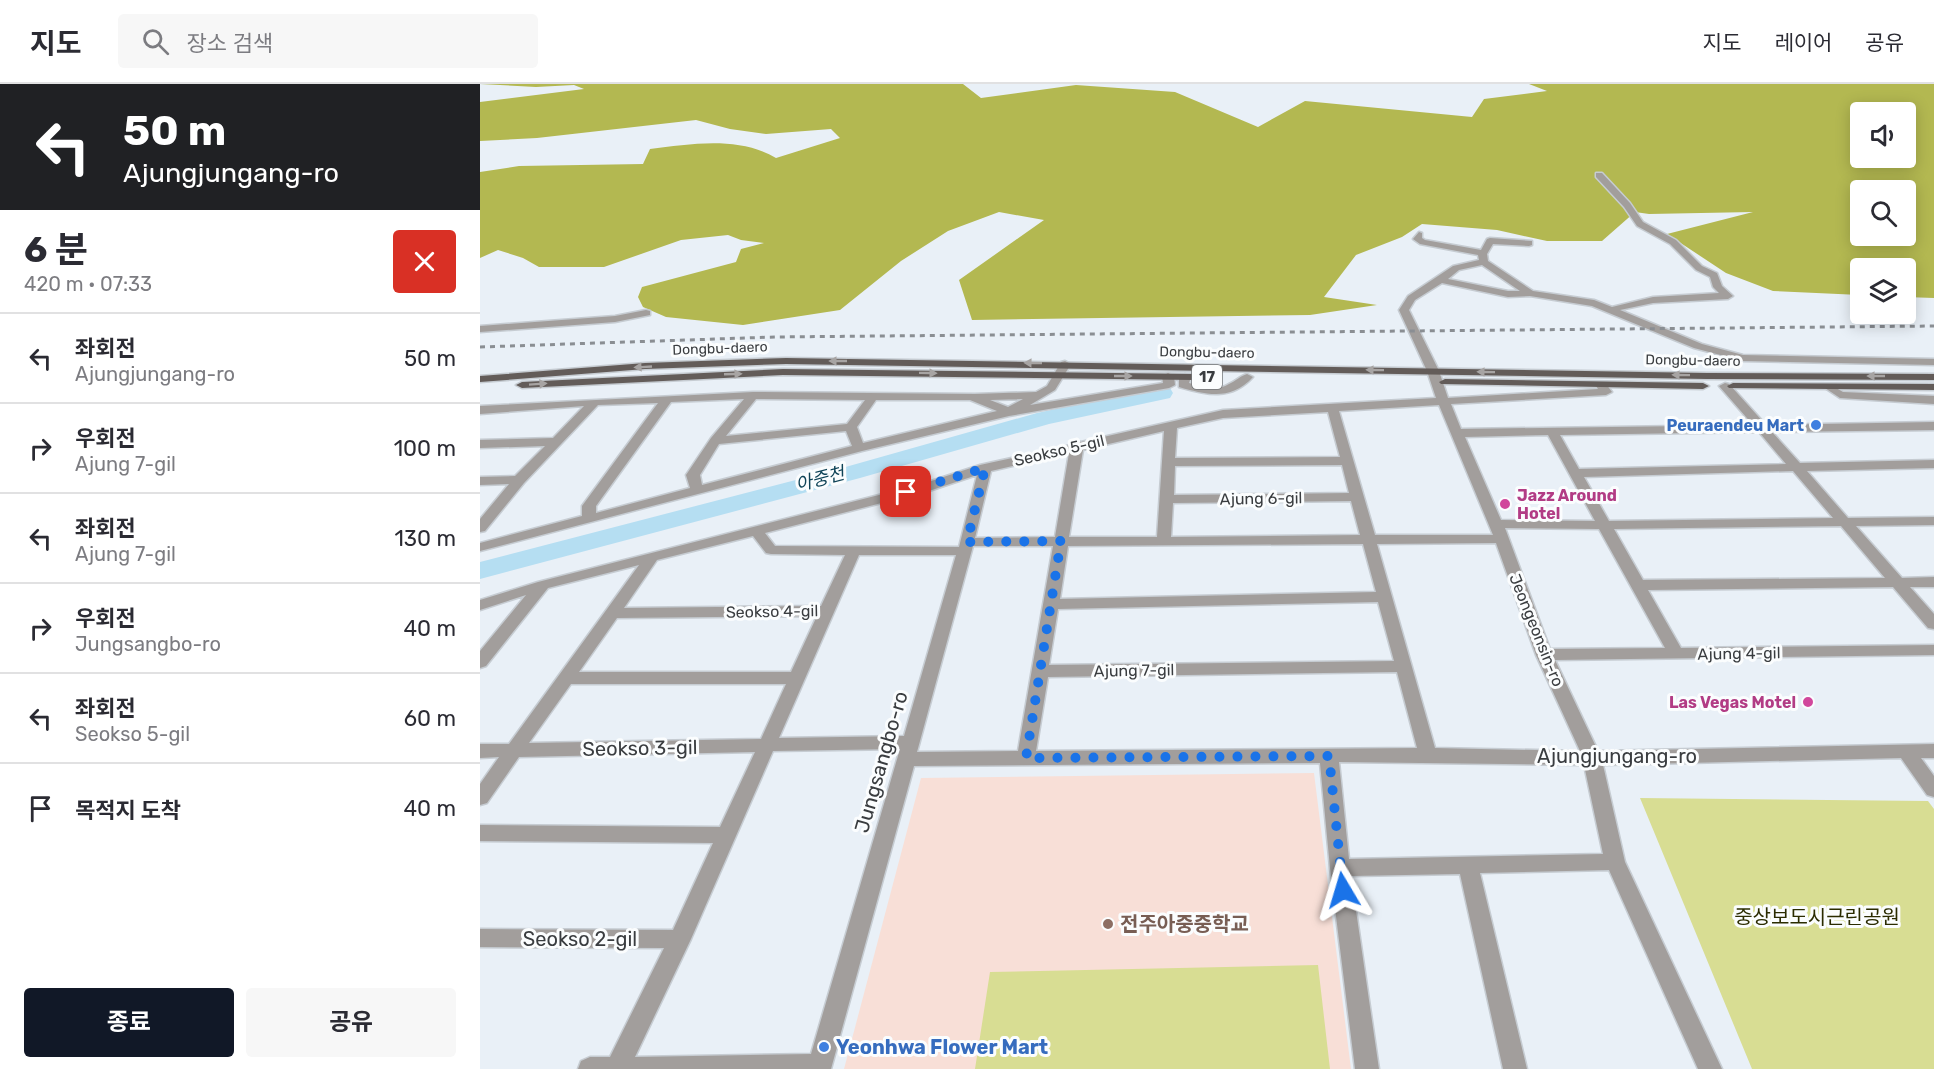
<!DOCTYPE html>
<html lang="ko">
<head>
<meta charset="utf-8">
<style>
	body { margin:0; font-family:Rubik,"Noto Sans KR",sans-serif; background:#f7f7f7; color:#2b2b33; height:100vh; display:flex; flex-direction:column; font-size:22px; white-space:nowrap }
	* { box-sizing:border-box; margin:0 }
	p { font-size:20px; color:#7c7c81 }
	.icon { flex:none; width:33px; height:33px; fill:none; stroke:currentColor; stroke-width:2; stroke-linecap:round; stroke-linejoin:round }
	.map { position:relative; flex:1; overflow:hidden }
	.side { display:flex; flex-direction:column; background:#fff; width:480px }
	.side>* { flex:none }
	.banner { background:#202124; color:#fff; overflow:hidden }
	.tools { position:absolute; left:1370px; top:18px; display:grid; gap:12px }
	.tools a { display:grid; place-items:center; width:66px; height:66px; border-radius:6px; background:#fff; box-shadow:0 3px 15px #0003; font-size:30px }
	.pin { position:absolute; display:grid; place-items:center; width:51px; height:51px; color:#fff; margin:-26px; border-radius:12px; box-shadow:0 3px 9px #0006 }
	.me { position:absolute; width:66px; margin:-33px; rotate:353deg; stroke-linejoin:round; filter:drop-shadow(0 0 4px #0008) }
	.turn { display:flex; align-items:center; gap:21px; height:126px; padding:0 24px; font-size:27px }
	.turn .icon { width:78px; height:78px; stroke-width:2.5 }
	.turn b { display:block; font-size:42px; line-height:51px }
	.round { display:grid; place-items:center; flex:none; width:63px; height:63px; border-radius:6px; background:#f7f7f7 }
	.head { display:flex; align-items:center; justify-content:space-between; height:102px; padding:0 24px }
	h1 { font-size:36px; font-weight:700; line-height:45px }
	.primary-button { display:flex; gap:12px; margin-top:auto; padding:12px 24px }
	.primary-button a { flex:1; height:69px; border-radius:6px; background:#111827; color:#fff; font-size:24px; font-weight:700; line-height:69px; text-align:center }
	.primary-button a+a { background:#f7f7f7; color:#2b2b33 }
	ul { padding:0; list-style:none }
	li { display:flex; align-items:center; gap:18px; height:90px; padding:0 24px; border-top:2px solid #e1e1e2 }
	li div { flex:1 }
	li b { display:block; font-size:22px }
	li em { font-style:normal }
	header { display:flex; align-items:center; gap:36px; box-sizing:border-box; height:84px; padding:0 30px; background:#fff; border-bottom:2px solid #e1e1e2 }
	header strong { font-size:28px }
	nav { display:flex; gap:33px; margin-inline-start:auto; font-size:21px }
	.search { width:420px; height:54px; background:#f7f7f7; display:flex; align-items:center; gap:15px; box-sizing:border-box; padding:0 21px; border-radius:6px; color:#7c7c81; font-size:22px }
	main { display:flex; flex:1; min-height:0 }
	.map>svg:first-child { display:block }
	.education { fill:#f8dfd7 }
	.green { fill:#d8dd93 }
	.forest { fill:#b3b851; fill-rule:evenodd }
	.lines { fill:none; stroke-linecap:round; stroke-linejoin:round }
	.river { fill:#b5def2; fill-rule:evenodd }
	.minor-casing { stroke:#c6ccd2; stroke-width:3 }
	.major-casing { stroke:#c6ccd2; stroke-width:3 }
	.minor { fill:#a29e9c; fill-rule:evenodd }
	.major { fill:#635c59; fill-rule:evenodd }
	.rail { stroke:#8a8e93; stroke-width:3; stroke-dasharray:5 5; stroke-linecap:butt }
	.oneway { fill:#a7a4a3 }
	.route { stroke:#1a73e8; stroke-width:10; stroke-dasharray:0 18 }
	.shop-dot { fill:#3f7fe0; stroke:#fbfdfe; stroke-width:2 }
	.hotel-dot { fill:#d1479c; stroke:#fbfdfe; stroke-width:2 }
	.education-dot { fill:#8d6e63; stroke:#fbfdfe; stroke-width:2 }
	.labels { text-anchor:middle; stroke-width:6; stroke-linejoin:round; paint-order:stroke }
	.far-street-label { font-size:14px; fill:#3a3d40; stroke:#fbfdfe }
	.shield { fill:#fbfdfe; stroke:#747779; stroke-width:1.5 }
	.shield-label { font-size:15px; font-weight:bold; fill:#3a3d40 }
	.shop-label { font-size:16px; font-weight:bold; fill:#366cbe; stroke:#fbfdfe; text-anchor:end }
	.street-label { font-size:16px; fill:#3a3d40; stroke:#fbfdfe }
	.hotel-label { font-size:16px; font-weight:bold; fill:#b23c85; stroke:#fbfdfe; text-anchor:start }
	.water-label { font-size:18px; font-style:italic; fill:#0f4357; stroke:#fbfdfe }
	.near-street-label { font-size:20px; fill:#3a3d40; stroke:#fbfdfe }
	.near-park-label { font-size:20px; fill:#2b2c00; stroke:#fbfdfe }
	.near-education-label { font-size:20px; font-weight:bold; fill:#785e54; stroke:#fbfdfe; text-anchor:start }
	.near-shop-label { font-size:20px; font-weight:bold; fill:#366cbe; stroke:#fbfdfe; text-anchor:start }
</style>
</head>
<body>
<header>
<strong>지도</strong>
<div class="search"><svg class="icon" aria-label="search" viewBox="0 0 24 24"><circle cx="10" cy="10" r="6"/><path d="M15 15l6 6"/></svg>장소 검색</div>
<nav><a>지도</a><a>레이어</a><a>공유</a></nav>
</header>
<main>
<section class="side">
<div class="banner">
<div class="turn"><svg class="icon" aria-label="left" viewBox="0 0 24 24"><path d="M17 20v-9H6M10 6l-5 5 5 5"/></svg><div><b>50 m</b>Ajungjungang-ro</div></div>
</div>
<div class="head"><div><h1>6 분</h1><p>420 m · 07:33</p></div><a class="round" style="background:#d93025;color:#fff"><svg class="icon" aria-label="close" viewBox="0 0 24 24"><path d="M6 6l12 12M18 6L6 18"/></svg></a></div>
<ul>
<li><svg class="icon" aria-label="left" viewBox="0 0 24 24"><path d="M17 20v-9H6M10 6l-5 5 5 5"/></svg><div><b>좌회전</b><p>Ajungjungang-ro</p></div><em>50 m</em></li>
<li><svg class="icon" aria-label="right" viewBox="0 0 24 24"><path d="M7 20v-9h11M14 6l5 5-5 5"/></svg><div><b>우회전</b><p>Ajung 7-gil</p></div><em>100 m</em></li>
<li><svg class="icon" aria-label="left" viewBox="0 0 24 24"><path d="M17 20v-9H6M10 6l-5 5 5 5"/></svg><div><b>좌회전</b><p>Ajung 7-gil</p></div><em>130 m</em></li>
<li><svg class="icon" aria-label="right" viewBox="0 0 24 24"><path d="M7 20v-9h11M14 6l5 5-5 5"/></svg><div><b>우회전</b><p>Jungsangbo-ro</p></div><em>40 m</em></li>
<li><svg class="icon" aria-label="left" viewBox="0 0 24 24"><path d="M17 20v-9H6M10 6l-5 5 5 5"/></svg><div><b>좌회전</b><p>Seokso 5-gil</p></div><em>60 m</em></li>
<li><svg class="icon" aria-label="arrive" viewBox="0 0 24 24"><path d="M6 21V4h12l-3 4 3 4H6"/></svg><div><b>목적지 도착</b></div><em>40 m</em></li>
</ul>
<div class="primary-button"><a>종료</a><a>공유</a></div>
</section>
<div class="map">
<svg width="1454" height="985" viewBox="0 0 1454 985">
	<rect width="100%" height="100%" fill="#e9f0f7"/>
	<path class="education" d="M834 689 871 985H364L441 694Z"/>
	<path class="green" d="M1160 714 1448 717 1454 725V985H1272Z
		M838 881 850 985H495L510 888Z"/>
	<path class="forest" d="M0 0H483L501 14 596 1 695 8 778 43 825 17 992 33 1004 15 1067 7 1049 0H1454V214L1425 213V184H1380V211L1293 207 1246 189 1187 150 1273 128 1169 130 1155 128 1122 157H1067L1017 146 942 140 922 153 876 171 844 213 897 221 830 231 492 236 479 196 564 136 519 128 468 147 421 177 360 226 263 241 186 233 163 223 158 213 162 203 256 178 261 165 284 159 261 156 248 151 201 156 124 183H59L43 174 18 166 0 174V88L39 82 163 80 170 65C212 60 258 52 296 74L360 54 351 45 286 50 250 45 216 36 57 54 0 57V18L104 5 94 1 56 3ZM1380 28H1425V74H1380ZM1380 106H1425V152H1380Z"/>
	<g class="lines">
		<path class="river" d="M682 302 690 304 693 309 690 314 569 340 380 394 0 495V478L362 384 557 329Z"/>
		<defs>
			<path id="minor" d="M1116 89H1122L1150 119 1163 138 1196 156 1222 182 1237 189 1242 202 1253 212 1248 215 1173 219 1140 226 1222 260 1263 271 1454 275V281L1263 277 1214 264 1112 222 1050 212 1028 213 962 199 935 216 929 226 959 287 968 314 1118 305 1116 302 1122 299 1126 300 1132 308 1126 311 971 320 981 345 1273 341 1239 302 1245 299 1249 300 1286 341 1454 338V346L1292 348 1320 379 1454 376V384L1327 387 1368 434 1454 433V441L1376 442 1422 494 1454 493V503H1430L1454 530V545L1448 544 1413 503 1168 506 1201 564 1454 561V571L1075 576 1118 667 1454 660V674H1441L1454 692V713L1447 711 1421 674 1123 681 1145 778 1242 985H1218L1129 786 1000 789 1047 985H1023L980 790 871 792 899 985H875L850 784 840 679 434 682 351 985H98L101 977 110 973H130L184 864 0 863V845L193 846 233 759 0 757V741L240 743 275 668 39 673 7 719 0 721V700L19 673 0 674V660H29L159 481 68 504 6 582 0 584V567L46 511 0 526V516L58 498 442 400 500 381 591 361 597 357 601 358 743 326 956 314 947 287 919 226 928 212 973 182 999 176 998 171 940 160 933 155 939 148 942 149V154L945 156 1001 166 1007 155 1010 154 1052 157V161L1049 162 1013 160 1007 170 1008 177 1053 207 1114 216 1132 223 1173 213 1239 209 1233 203 1230 193 1216 186 1190 160 1157 142 1144 123 1116 93ZM1002 181 1040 207H1028L968 195 979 186ZM959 321 1013 451H895L859 327ZM848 328 860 373 695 374 697 344 743 334ZM684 347 677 453H589L603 366ZM1279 348 1306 380 1099 385 1080 351ZM1068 351 1115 437 1021 436 985 353ZM589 369 575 453 495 454 511 387ZM862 381 869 409 694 411 695 382ZM1313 387 1353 434 1129 437 1104 393ZM497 391 479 463 295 462 285 449 452 406ZM871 417 880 451 691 453 693 419ZM1361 442 1405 494 1163 496 1134 445ZM1025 444 1119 445 1185 564 1070 565ZM273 452 286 469 291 470 365 471 341 522 144 524 177 476ZM1016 459 1056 571 1100 667 955 664 897 460ZM883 460 896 508 580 515 588 462ZM493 462H573L538 667 437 668ZM379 471H476L424 652 299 654ZM898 518 914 577 569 581 578 525ZM337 532 311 588H99L137 534ZM917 588 937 664 556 667 568 593ZM91 600H306L281 655 49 659ZM420 665 331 970 155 973 211 855 293 667ZM859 678 1104 681 1123 770 869 775Z
				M166 226 170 227V231L135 238 0 248V242L135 232Z
				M585 277 591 280 575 306 550 321 683 299 682 292 688 289 694 292 695 301 689 304 529 332 382 367 0 467V459L102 432V422L178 319 118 321 44 399 5 447 0 448V435L29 400 0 401V393L35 392 65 362 0 364V356L73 354 104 322 0 330V322L273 308 495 310 556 308 567 302 581 278ZM264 315 231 354 206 391 210 404 116 429V422L191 318ZM276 315 385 316 367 340 246 352ZM543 315 528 323 510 316ZM396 316H490L517 327 383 359 377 343ZM366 347 372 362 222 401 220 391 239 360Z
				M705 290 711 293 709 299C723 303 736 308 749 300 756 297 760 292 767 290L773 293C751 317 727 311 699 303V293Z
				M1351 301 1363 308 1454 312V320L1360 314 1345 304Z"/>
			<path id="major" d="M306 274 1227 289 1454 290V296L1227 295 306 280 165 285 0 298V292L165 279Z
				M303 285 714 290 720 293 714 296 303 291 42 304 36 301 42 298Z
				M965 295 1223 299 1229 302 1223 305 961 300 959 298Z
				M1253 299 1454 300V306L1249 304 1247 302Z"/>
		</defs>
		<use href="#minor" class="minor-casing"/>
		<use href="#major" class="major-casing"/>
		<use href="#minor" class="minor"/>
		<use href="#major" class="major"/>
		<path class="rail" d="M0 263 295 253 1454 242"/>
	</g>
	<defs><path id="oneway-solid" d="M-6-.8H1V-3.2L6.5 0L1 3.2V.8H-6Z" transform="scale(1.5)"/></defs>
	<g class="oneway">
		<use href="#oneway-solid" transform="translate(358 277) rotate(-180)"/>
		<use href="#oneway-solid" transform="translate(553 279) rotate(-179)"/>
		<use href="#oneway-solid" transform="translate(163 283) rotate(177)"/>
		<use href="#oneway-solid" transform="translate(895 286) rotate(-179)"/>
		<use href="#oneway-solid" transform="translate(1006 288) rotate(-179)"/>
		<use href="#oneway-solid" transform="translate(448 289) rotate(1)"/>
		<use href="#oneway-solid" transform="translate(253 290) rotate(-2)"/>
		<use href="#oneway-solid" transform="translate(1201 291) rotate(-179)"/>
		<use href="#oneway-solid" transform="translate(643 292)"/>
		<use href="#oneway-solid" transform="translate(1396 292) rotate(-180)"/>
		<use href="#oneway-solid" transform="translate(58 300) rotate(-4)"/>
	</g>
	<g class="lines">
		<path class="route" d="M426 408 505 384 487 458 581 457 546 674 849 672 863 806"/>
	</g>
	<g class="shop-dot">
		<circle cx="1336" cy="341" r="6"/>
		<circle cx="344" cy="963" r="6"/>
	</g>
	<g class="hotel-dot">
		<circle cx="1025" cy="420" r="6"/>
		<circle cx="1328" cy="618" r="6"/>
	</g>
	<circle class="education-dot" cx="628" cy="840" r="6"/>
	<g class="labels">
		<g class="far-street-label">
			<text transform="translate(240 264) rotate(-2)" y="5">Dongbu-daero</text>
			<text transform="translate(727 268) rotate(1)" y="5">Dongbu-daero</text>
			<text transform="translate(1213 276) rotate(1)" y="5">Dongbu-daero</text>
		</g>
		<rect class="shield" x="712" y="281" width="30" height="24" rx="4.5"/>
		<g class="shield-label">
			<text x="727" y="298">17</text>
		</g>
		<g class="shop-label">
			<text x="1324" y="347">Peuraendeu Mart</text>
		</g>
		<g class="street-label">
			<text transform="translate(579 366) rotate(-13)" y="6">Seokso 5-gil</text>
			<text transform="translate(781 414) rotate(-1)" y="6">Ajung 6-gil</text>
			<text transform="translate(292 527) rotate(-1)" y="6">Seokso 4-gil</text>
			<text transform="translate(1057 546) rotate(68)" y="6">Jeongeonsin-ro</text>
			<text transform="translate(1259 569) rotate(-1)" y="6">Ajung 4-gil</text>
			<text transform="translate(654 586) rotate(-1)" y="6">Ajung 7-gil</text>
		</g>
		<g class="hotel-label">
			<text x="1037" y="417">Jazz Around<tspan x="1037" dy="18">Hotel</tspan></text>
			<text x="1316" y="624" text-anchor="end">Las Vegas Motel</text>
		</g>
		<g class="water-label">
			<text transform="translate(340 395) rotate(-15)" y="6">아중천</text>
		</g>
		<g class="near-street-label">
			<text transform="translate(160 664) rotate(-1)" y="7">Seokso 3-gil</text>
			<text x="1137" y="679">Ajungjungang-ro</text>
			<text transform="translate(401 678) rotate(-74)" y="7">Jungsangbo-ro</text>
			<text x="100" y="862">Seokso 2-gil</text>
		</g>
		<g class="near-park-label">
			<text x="1337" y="840">중상보도시근린공원</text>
		</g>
		<g class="near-education-label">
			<text x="640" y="847">전주아중중학교</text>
		</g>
		<g class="near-shop-label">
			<text x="356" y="970">Yeonhwa Flower Mart</text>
		</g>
	</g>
</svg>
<div class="tools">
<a><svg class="icon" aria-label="sound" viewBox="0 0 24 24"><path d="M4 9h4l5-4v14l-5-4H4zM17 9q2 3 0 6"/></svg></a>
<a><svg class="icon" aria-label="search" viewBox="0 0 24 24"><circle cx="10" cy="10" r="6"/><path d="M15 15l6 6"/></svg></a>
<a><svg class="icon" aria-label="layers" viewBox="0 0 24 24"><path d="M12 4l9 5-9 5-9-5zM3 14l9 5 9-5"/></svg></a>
</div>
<div class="pin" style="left:426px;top:408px;background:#d93025"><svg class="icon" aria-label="arrive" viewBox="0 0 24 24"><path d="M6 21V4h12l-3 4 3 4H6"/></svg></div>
<svg class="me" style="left:863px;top:806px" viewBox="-20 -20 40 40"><path d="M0-17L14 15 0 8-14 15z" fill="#1a73e8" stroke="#fff" stroke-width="4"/></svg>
</div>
</main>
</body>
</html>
